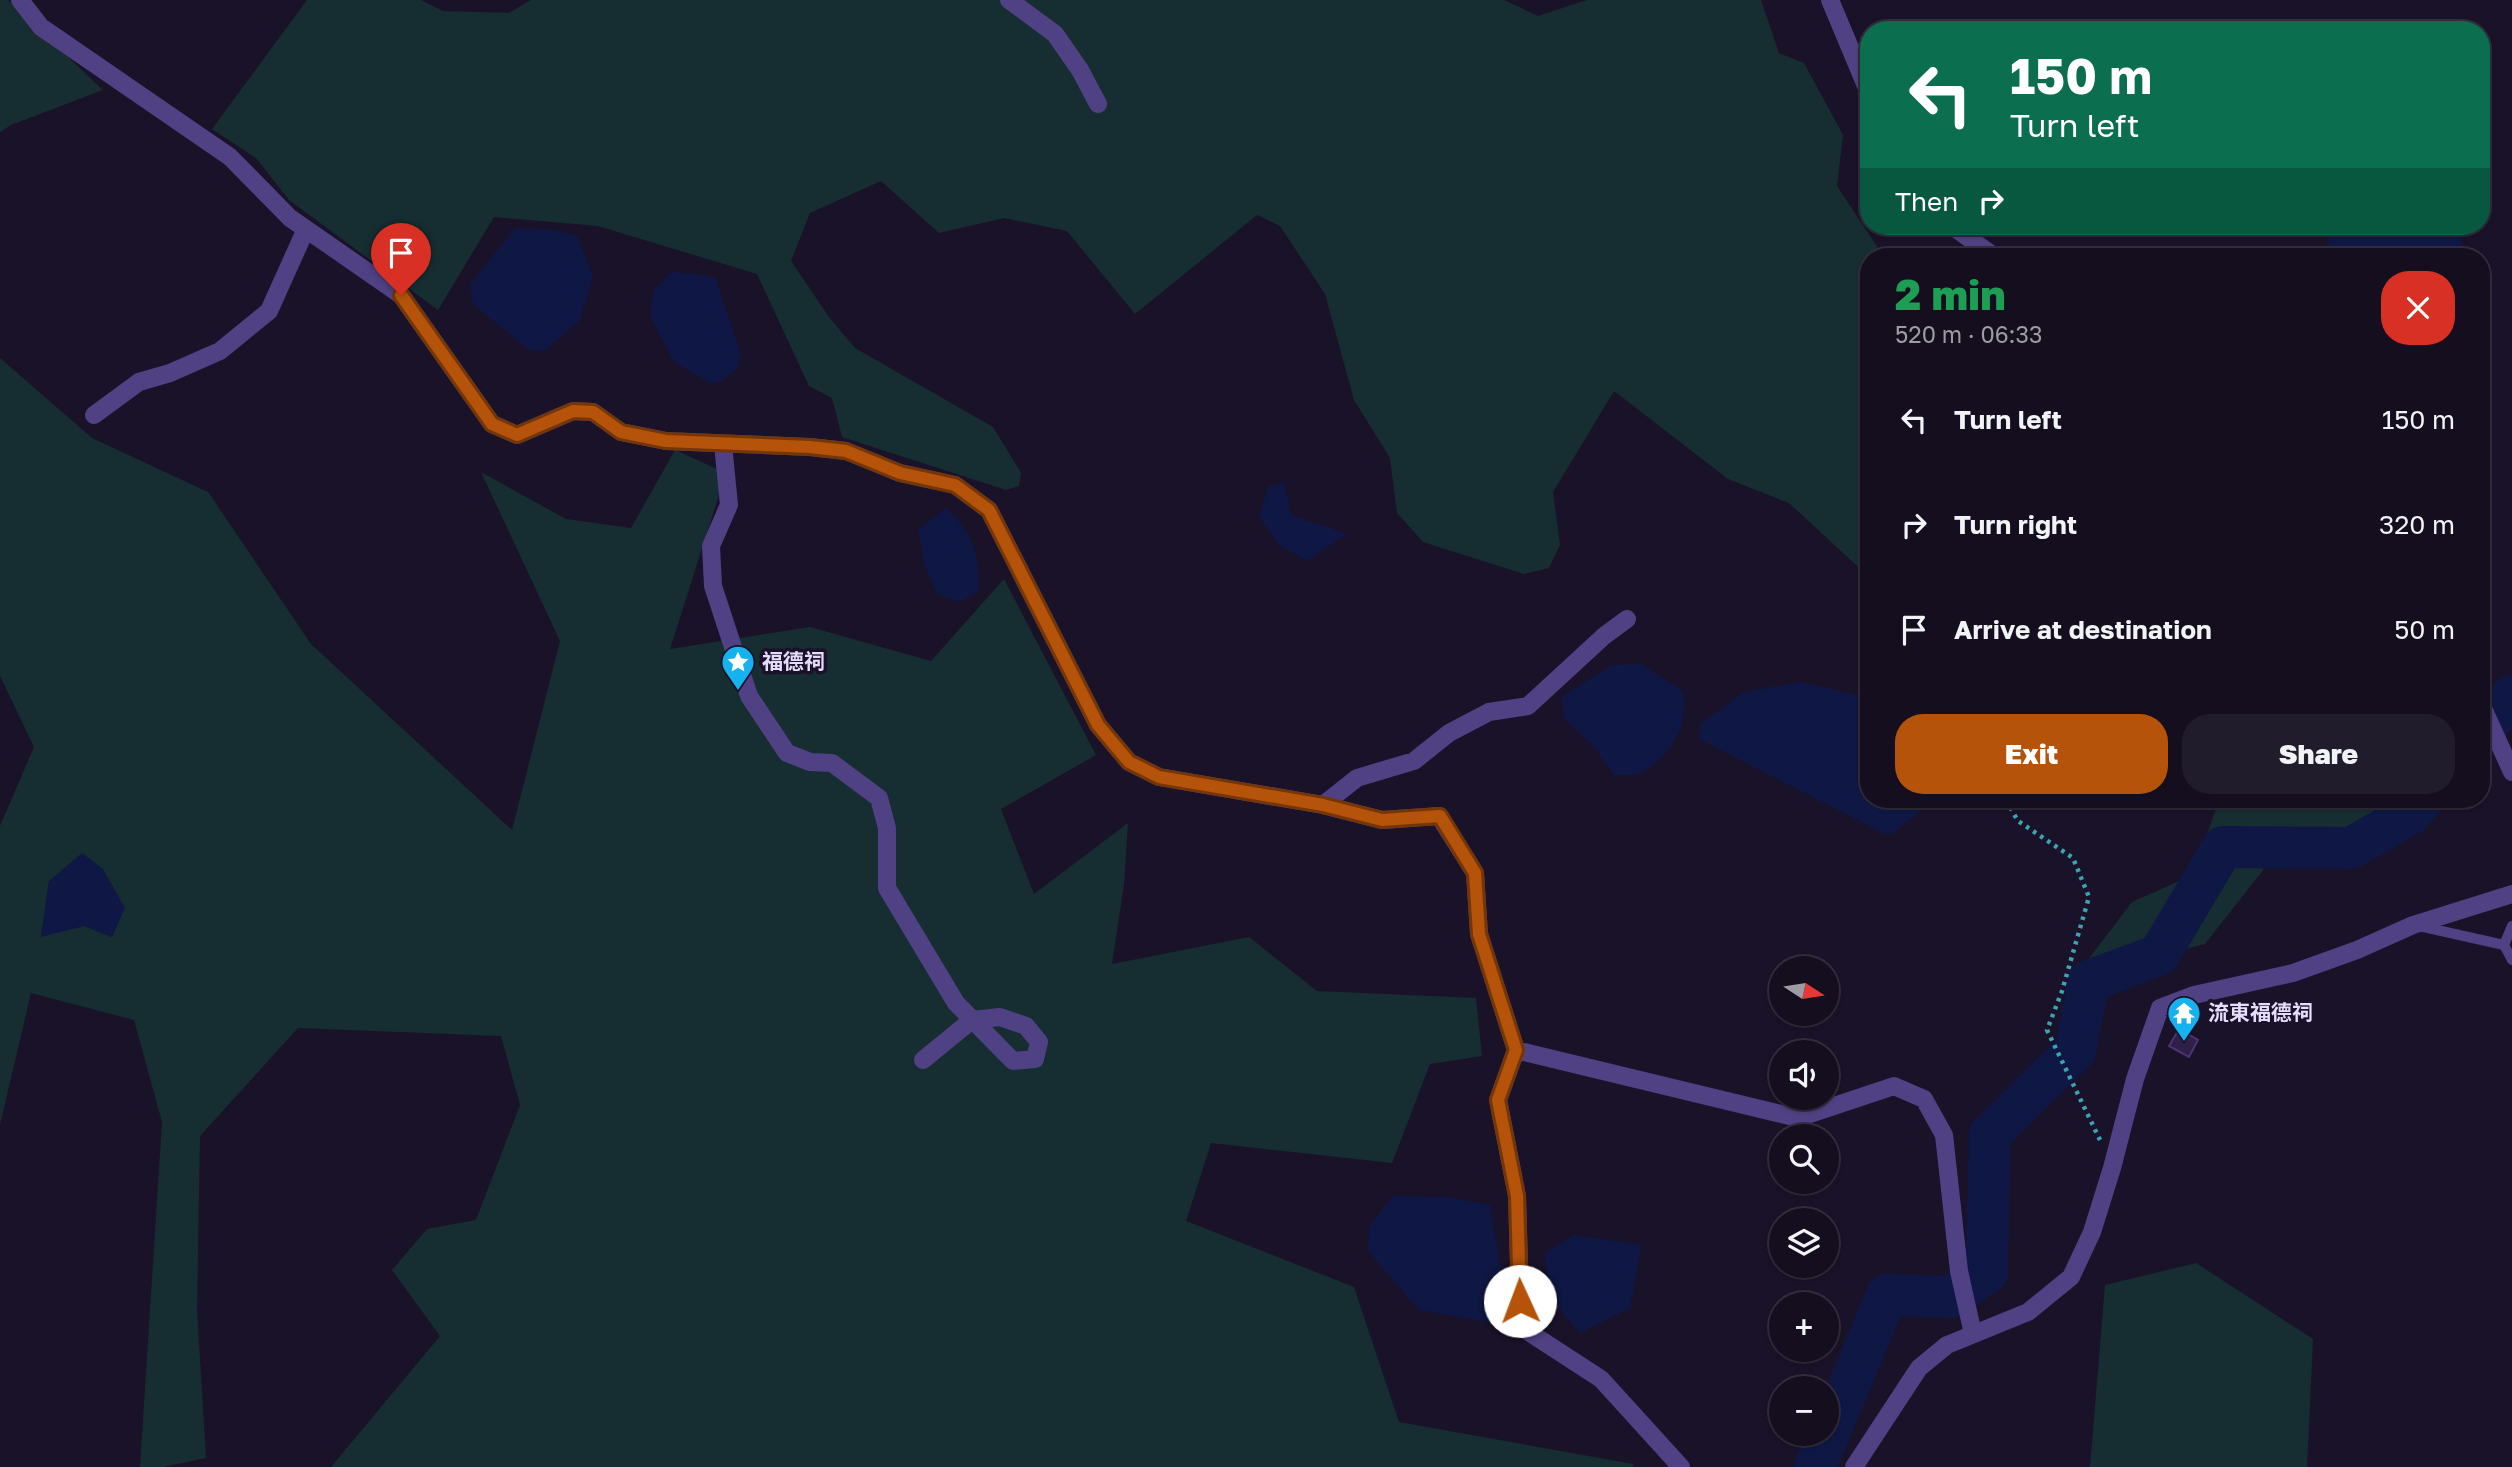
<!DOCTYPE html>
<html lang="en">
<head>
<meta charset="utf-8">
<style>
	body { margin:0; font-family:"Golos Text","Noto Sans TC",sans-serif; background:#211c2c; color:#f1f3f6; height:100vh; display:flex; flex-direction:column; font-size:26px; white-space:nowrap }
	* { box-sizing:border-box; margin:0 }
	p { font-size:23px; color:#9d9ca4 }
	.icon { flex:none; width:38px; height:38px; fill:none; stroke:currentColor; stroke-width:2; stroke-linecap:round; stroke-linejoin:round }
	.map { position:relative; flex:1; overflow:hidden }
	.side { position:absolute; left:1860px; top:248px; width:630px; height:560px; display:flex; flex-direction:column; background:#140e1f; border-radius:28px; box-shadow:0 2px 5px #0004,0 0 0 2px #332e3d }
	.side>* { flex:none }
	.guide { position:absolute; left:1860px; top:21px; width:630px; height:214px; border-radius:28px; box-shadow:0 2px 5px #0004,0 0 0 2px #332e3d; background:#0b6e4f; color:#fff; overflow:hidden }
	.needle { width:46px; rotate:102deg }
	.buttons { position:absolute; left:1769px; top:956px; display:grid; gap:14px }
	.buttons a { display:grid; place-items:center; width:70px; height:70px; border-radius:50%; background:#140e1f; box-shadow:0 2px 5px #0004,0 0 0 2px #332e3d; font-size:35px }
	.pin { position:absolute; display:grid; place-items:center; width:60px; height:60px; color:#fff; margin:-72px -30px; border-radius:50% 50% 50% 0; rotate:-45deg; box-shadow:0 0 7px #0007 }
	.pin .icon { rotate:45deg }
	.me { position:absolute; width:77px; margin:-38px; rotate:358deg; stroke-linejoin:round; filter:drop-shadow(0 0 5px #0008) }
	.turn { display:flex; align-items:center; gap:24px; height:147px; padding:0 35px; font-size:32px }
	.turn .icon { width:91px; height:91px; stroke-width:2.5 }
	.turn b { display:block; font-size:49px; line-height:60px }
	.then { display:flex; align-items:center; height:66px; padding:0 35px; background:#0003; gap:14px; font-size:26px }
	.round { display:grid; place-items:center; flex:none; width:74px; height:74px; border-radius:28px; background:#211c2c }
	.headline { display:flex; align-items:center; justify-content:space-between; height:119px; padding:0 35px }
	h1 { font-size:42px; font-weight:800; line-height:52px; color:#1e9e55 }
	.action { display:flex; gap:14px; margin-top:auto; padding:14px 35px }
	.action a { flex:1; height:80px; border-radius:28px; background:#b45309; color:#fff; font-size:28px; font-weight:800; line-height:80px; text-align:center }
	.action a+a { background:#211c2c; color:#f1f3f6 }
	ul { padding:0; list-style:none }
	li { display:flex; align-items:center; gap:21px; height:105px; padding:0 35px }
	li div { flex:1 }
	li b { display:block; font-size:26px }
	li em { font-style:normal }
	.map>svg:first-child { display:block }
	.green { fill:#162e32; fill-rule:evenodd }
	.water { fill:#0f1845 }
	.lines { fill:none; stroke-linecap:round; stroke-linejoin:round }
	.river { stroke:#0f1845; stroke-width:42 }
	.building { fill:#302049; stroke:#4c3373; stroke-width:2 }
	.path { stroke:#39a5b4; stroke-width:4.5; stroke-dasharray:3.5 5; stroke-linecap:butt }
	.service { stroke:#504184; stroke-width:10 }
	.minor { stroke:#504184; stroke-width:18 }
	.route-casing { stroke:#753606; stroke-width:18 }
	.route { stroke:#b45309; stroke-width:12 }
	.labels { text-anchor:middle; stroke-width:7; stroke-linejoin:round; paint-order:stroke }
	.poi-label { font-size:21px; font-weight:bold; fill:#e6dcfd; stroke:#1a1229; text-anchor:start }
</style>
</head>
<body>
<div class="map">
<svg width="2512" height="1467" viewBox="0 0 2512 1467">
	<rect width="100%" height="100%" fill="#1a1229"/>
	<path class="green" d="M0 0H8L103 90 11 125 0 132Z
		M307 0H421L443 11 509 13 531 0H1504L1538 16 1587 0H1761L1779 53 1804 63 1843 135 1837 186 1884 257H1869V577L1789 503 1728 479 1614 391 1553 492 1560 545 1549 568 1524 574 1423 542 1397 513 1390 458 1354 400 1325 294 1280 226 1257 215 1135 314 1067 231 1004 218 939 233 881 181 810 213 791 261 829 317 855 348 993 427 1021 473 1019 486 1006 490 842 437 832 398 809 386 757 274 598 226 494 217 438 310 289 200 256 158 212 129Z
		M0 358 92 438 208 492 311 644 512 830 560 641 481 472 566 519 631 528 675 450 726 473 670 649 810 627 931 661 1004 579 1096 755 1001 809 1034 894 1128 823 1124 884 1112 964 1249 937 1317 991 1476 998 1482 1056 1430 1064 1392 1163 1211 1143 1186 1221 1354 1287 1399 1422 1633 1464V1467H331L440 1336 392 1270 427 1229 476 1220 520 1105 501 1036 298 1028 200 1136 197 1310 206 1458 163 1467H140L162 1122 134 1020 31 993 0 1125V826L34 747 0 676ZM49 881 112 937 84 926 41 936Z
		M2219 800H2420L2363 856 2286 841 2205 944 2097 970 2090 957 2132 902 2193 875Z
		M2196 1263 2313 1339 2307 1467H2090L2105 1285Z"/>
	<path class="water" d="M2336 226H2452L2470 255 2469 257H2326L2330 234Z
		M515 228 550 229 577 236 593 276 580 320 545 351 529 350 473 304 470 284Z
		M672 272 712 276 716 280 741 354 739 366 723 381 710 383 674 362 650 316 653 291Z
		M1284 482 1291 515 1347 534 1307 561 1278 544 1259 516 1269 486Z
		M946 508C974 535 979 553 979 591L960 602 937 594 924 564 918 530Z
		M1641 664 1683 691C1690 724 1671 757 1641 773 1634 776 1622 775 1614 775L1595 748 1564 718 1561 697 1612 665Z
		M1801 682 1869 698V800H1934L1892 834 1883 833 1699 739 1700 724 1744 692Z
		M82 853 103 869 125 908 112 937 84 926 41 937 49 881Z
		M1393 1196 1448 1197 1490 1205 1511 1326 1419 1310 1368 1251 1369 1226Z
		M1574 1235 1642 1245 1630 1308 1580 1333 1551 1299 1544 1253Z"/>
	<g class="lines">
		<path class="river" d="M2482 732 2512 696
			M1815 1467 1887 1295 1950 1297 1987 1273 1990 1134 2075 1051 2089 981 2159 955 2223 847 2351 848 2410 814 2422 800"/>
	</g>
	<path class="building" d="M2179 1029 2198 1040 2189 1057 2169 1046Z"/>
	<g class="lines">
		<path class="path" d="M2006 800 2018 821 2073 858 2089 897 2062 991 2047 1030 2100 1140"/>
		<path class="service" d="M2419 926 2504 945
			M2512 926 2504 945 2512 960"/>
		<path class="minor" d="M20 0 41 27 230 157 290 218 401 295 492 424 517 435 573 411 593 412 621 432 666 441 810 447 846 451 900 473 955 485 989 510 1098 725 1129 762 1159 777 1323 805 1382 820 1439 816 1475 873 1479 934 1516 1050 1498 1100 1517 1196 1521 1327 1601 1379 1681 1467
			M1009 0 1055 34 1080 70 1098 104
			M1830 0 1869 93
			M1952 226 1995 257
			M94 415 139 382 170 373 220 351 269 311 305 231
			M723 444 729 505 711 546 713 586 749 696 787 753 810 762 832 763 879 798 887 828V888L956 1003 1013 1061 1035 1059 1039 1042 1026 1026 1000 1017 972 1020 923 1060
			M2482 706 2512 772
			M1323 805 1357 778 1414 761 1449 733 1489 712 1528 706 1604 636 1627 619
			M1516 1050 1798 1118 1894 1086 1924 1099 1944 1135 1959 1271 1973 1334
			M1854 1467 1919 1368 1947 1345 2028 1312 2071 1277 2092 1232 2112 1168 2135 1079 2160 1008 2194 995 2293 973 2357 950 2413 925 2512 894"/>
	</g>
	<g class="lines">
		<defs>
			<path id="route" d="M401 295 492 424 517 435 573 411 593 412 621 432 666 441 810 447 846 451 900 473 955 485 989 510 1098 725 1129 762 1159 777 1323 805 1382 820 1440 816 1475 873 1479 934 1516 1050 1498 1100 1517 1196 1520 1301"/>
		</defs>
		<use href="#route" class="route-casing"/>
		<use href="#route" class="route"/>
	</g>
	<defs>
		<symbol id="sight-pin" viewBox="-11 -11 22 30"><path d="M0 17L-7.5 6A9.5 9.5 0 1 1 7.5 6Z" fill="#16b1ef" stroke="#1a1229"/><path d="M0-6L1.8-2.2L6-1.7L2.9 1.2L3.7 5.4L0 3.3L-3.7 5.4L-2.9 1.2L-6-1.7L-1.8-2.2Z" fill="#fff"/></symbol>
		<symbol id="temple-pin" viewBox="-11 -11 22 30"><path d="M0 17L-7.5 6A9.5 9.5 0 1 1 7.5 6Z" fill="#16b1ef" stroke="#1a1229"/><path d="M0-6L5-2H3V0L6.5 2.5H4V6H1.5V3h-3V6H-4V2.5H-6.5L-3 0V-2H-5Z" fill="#fff"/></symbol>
	</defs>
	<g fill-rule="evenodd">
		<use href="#sight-pin" x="719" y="643" width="38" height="52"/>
		<use href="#temple-pin" x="2165" y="994" width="38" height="52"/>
	</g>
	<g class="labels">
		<g class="poi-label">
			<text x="762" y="669">福德祠</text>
			<text x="2208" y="1020">流東福德祠</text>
		</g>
	</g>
</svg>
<div class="buttons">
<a><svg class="needle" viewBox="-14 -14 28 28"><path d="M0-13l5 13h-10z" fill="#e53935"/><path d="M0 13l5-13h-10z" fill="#9d9ca4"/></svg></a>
<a><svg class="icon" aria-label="sound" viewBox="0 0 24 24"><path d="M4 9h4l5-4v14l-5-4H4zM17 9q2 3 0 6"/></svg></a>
<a><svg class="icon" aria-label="search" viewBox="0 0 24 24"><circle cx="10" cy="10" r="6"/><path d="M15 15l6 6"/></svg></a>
<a><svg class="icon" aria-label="layers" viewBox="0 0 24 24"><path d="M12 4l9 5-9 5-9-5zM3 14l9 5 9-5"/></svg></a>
<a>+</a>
<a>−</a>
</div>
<div class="pin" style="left:401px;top:295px;background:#d93025"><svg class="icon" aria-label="arrive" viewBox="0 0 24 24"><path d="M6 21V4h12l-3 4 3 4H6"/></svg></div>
<svg class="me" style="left:1520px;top:1301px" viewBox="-20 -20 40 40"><circle r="19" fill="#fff"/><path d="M0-13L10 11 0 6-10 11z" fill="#b45309"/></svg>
<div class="guide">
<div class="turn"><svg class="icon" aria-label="left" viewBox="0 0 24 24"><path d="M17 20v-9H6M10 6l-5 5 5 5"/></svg><div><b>150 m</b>Turn left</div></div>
<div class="then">Then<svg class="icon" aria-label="right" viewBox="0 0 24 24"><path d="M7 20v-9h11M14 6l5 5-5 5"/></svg></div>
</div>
<section class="side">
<div class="headline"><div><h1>2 min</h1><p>520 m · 06:33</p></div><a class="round" style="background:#d93025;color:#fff"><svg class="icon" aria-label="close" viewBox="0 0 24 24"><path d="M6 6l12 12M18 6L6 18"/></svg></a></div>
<ul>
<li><svg class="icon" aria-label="left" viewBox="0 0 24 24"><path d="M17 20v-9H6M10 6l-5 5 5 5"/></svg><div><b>Turn left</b></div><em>150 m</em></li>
<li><svg class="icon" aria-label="right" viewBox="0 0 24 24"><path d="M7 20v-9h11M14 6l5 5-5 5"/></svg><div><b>Turn right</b></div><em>320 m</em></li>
<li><svg class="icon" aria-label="arrive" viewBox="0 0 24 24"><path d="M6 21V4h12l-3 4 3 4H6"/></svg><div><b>Arrive at destination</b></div><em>50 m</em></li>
</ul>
<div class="action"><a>Exit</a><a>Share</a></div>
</section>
</div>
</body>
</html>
